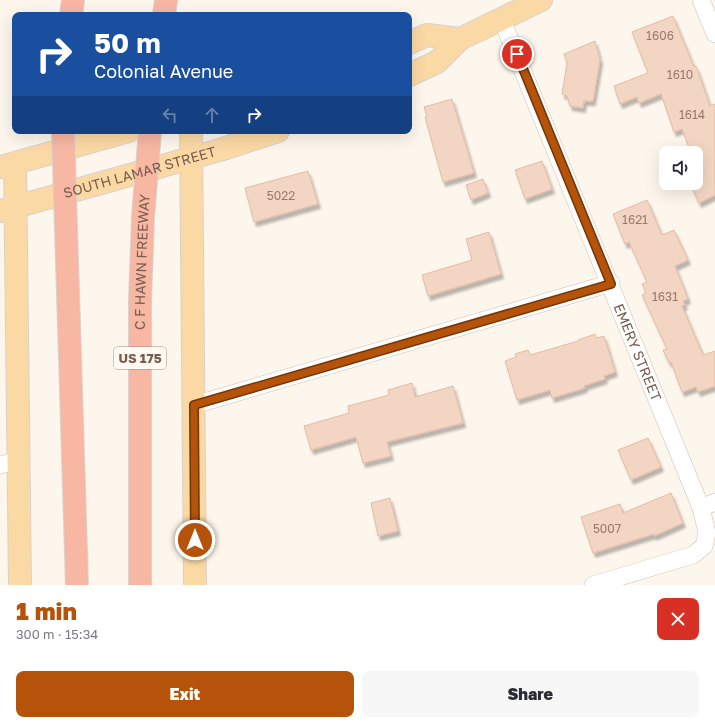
<!DOCTYPE html>
<html lang="en">
<head>
<meta charset="utf-8">
<style>
	body { margin:0; font-family:"Golos Text",sans-serif; background:#f7f7f7; color:#2b2b33; height:100vh; display:flex; flex-direction:column; font-size:15px; white-space:nowrap }
	* { box-sizing:border-box; margin:0 }
	p { font-size:13px; color:#7c7c81 }
	.icon { flex:none; width:22px; height:22px; fill:none; stroke:currentColor; stroke-width:2; stroke-linecap:round; stroke-linejoin:round }
	.map { position:relative; height:585px; overflow:hidden }
	.details { display:flex; flex-direction:column; background:#fff; flex:1 }
	.details>* { flex:none }
	.hud { position:absolute; left:12px; top:12px; width:400px; height:122px; border-radius:8px; box-shadow:0 4px 16px #0002; background:#1a4fa0; color:#fff; overflow:hidden }
	.tools { position:absolute; left:659px; top:146px; display:grid; gap:8px }
	.tools a { display:grid; place-items:center; width:44px; height:44px; border-radius:8px; background:#fff; box-shadow:0 4px 16px #0002; font-size:20px }
	.pin { position:absolute; display:grid; place-items:center; width:34px; height:34px; color:#fff; margin:-17px; border:2px solid #fff; border-radius:50%; box-shadow:0 1px 4px #0007 }
	.me { position:absolute; width:44px; margin:-22px; rotate:0deg; stroke-linejoin:round; filter:drop-shadow(0 0 3px #0008) }
	.turn { display:flex; align-items:center; gap:14px; height:84px; padding:0 16px; font-size:18px }
	.turn .icon { width:52px; height:52px; stroke-width:2.5 }
	.turn b { display:block; font-size:28px; line-height:34px }
	.lanes { display:flex; align-items:center; height:38px; padding:0 16px; background:#0003; justify-content:center; gap:20px; direction:ltr }
	.lanes .off { opacity:.35 }
	.round { display:grid; place-items:center; flex:none; width:42px; height:42px; border-radius:8px; background:#f7f7f7 }
	.overview { display:flex; align-items:center; justify-content:space-between; height:68px; padding:0 16px }
	h1 { font-size:24px; font-weight:800; line-height:30px; color:#b45309 }
	.action { display:flex; gap:8px; margin-top:auto; padding:8px 16px }
	.action a { flex:1; height:46px; border-radius:8px; background:#b45309; color:#fff; font-size:16px; font-weight:800; line-height:46px; text-align:center }
	.action a+a { background:#f7f7f7; color:#2b2b33 }
	.map>svg:first-child { display:block }
	.building { fill:#f3d5c3; stroke:#e6bba3; filter:url(#shadow) }
	.lines { fill:none; stroke-linecap:round; stroke-linejoin:round }
	.minor-casing { stroke:#d1beb0; stroke-width:18 }
	.major-casing { stroke:#dad1cd; stroke-width:24 }
	.highway-casing { stroke:#dad1cd; stroke-width:24 }
	.minor { stroke:#fff; stroke-width:17 }
	.major { stroke:#fbd9a5; stroke-width:22 }
	.highway { stroke:#f7b7a3; stroke-width:22 }
	.highway-bridge-casing { stroke:#dad1cd; stroke-width:24; stroke-linecap:butt }
	.highway-bridge { stroke:#f7b7a3; stroke-width:22 }
	.route-casing { stroke:#753606; stroke-width:10 }
	.route { stroke:#b45309; stroke-width:7 }
	.labels { text-anchor:middle; stroke-width:3; stroke-linejoin:round; paint-order:stroke }
	.number-label { font-size:12px; fill:#987a6a }
	.shield { fill:#fffaf3; stroke:#a28b7f; stroke-width:1 }
	.shield-label { font-size:13px; font-weight:bold; fill:#7a5c4d }
	.street-label { font-size:14px; fill:#7a5c4d; stroke:#fffaf3 }
</style>
</head>
<body>
<div class="map">
<svg width="715" height="585" viewBox="0 0 715 585">
	<defs>
		<filter id="shadow"><feDropShadow dx="2.5" dy="4.5" stdDeviation="1" flood-color="#0004"/></filter>
	</defs>
	<rect width="100%" height="100%" fill="#fdf6ec"/>
	<path class="building" d="M673 16 694 67 696 66 710 106 715 104V195L699 203 690 183H696V153H691L682 129 674 132 661 94 639 103 637 97 620 104 614 86 648 73 632 32Z
		M595 41 600 60 593 101H584L583 108 570 106 567 96 562 94 567 63 564 54Z
		M452 99 474 173 443 182 425 117 427 116 424 107Z
		M542 161 552 189 525 199 515 170Z
		M308 171 318 204 254 222 245 188Z
		M483 179 488 193 471 200 466 185Z
		M647 200 662 235 674 230 688 260 675 266 688 299 683 301 685 305 682 306 703 355 715 351V386L698 392 696 387 682 392 671 362 669 363 663 350 667 349 642 295 646 293 642 284 647 282 629 242 625 244 613 214Z
		M489 232 501 274 428 296 422 275 472 260 466 239Z
		M595 334 596 338 604 336 615 372 604 376 605 379 584 386 585 388 552 398 550 390 517 400 505 361 516 357 515 354 528 350 530 355 578 341V340Z
		M412 383 415 397 453 386 463 423 387 442 391 456 363 463 356 437 311 450 304 426 349 413 348 406 389 395 388 390Z
		M648 438 661 467 631 480 618 450Z
		M671 493 683 523 654 536V534L593 553 581 517 620 504 623 513Z
		M390 498 398 531 378 536 371 503Z"/>
	<g class="lines">
		<defs>
			<g id="minor">
				<path d="M701 0 715 34"/>
				<path id="s1" d="M502 20 701 508 707 533 704 546 693 555 593 585"/>
				<path d="M194 405 611 283"/>
				<path d="M0 465 18 460"/>
				<path d="M701 508 715 502"/>
			</g>
			<g id="major">
				<path d="M409 43 427 35 460 39"/>
				<path d="M409 75 437 62 460 39 541 0"/>
				<path d="M191 131 195 585"/>
				<path d="M15 163 20 585"/>
				<path d="M1 167 129 131"/>
				<path id="s2" d="M1 211 223 149 278 131"/>
			</g>
			<path id="highway" d="M71 15 73 0
				M164 15 166 0"/>
		</defs>
		<use href="#minor" class="minor-casing"/>
		<use href="#major" class="major-casing"/>
		<use href="#highway" class="highway-casing"/>
		<use href="#minor" class="minor"/>
		<use href="#major" class="major"/>
		<use href="#highway" class="highway"/>
		<defs>
			<g id="highway-bridge">
				<path d="M63 131 77 585"/>
				<path id="s3" d="M140 585V300L143 217 150 131"/>
			</g>
		</defs>
		<use href="#highway-bridge" class="highway-bridge-casing"/>
		<use href="#highway-bridge" class="highway-bridge"/>
	</g>
	<g class="lines">
		<defs>
			<path id="route" d="M195 540 194 405 611 284 517 54"/>
		</defs>
		<use href="#route" class="route-casing"/>
		<use href="#route" class="route"/>
	</g>
	<g class="labels">
		<g class="number-label">
			<text x="660" y="40">1606</text>
			<text x="680" y="79">1610</text>
			<text x="692" y="119">1614</text>
			<text x="281" y="200">5022</text>
			<text x="635" y="224">1621</text>
			<text x="665" y="301">1631</text>
			<text x="607" y="533">5007</text>
		</g>
		<rect class="shield" x="114" y="347" width="52" height="22" rx="3"/>
		<g class="shield-label">
			<text x="140" y="363">US 175</text>
		</g>
		<g class="street-label">
			<text dy="5" stroke="none"><textPath href="#s2" startOffset="144">SOUTH LAMAR STREET</textPath></text>
			<text dy="5" stroke="none"><textPath href="#s3" startOffset="323">C F HAWN FREEWAY</textPath></text>
			<text dy="5" stroke="none"><textPath href="#s1" startOffset="359">EMERY STREET</textPath></text>
		</g>
	</g>
</svg>
<div class="tools">
<a><svg class="icon" aria-label="sound" viewBox="0 0 24 24"><path d="M4 9h4l5-4v14l-5-4H4zM17 9q2 3 0 6"/></svg></a>
</div>
<div class="pin" style="left:517px;top:54px;background:#d93025"><svg class="icon" aria-label="arrive" viewBox="0 0 24 24"><path d="M6 21V4h12l-3 4 3 4H6"/></svg></div>
<svg class="me" style="left:195px;top:540px" viewBox="-20 -20 40 40"><circle r="17" fill="#b45309" stroke="#fff" stroke-width="3"/><path d="M0-11L8 9 0 5-8 9z" fill="#fff"/></svg>
<div class="hud">
<div class="turn"><svg class="icon" aria-label="right" viewBox="0 0 24 24"><path d="M7 20v-9h11M14 6l5 5-5 5"/></svg><div><b>50 m</b>Colonial Avenue</div></div>
<div class="lanes"><svg class="icon off" aria-label="left" viewBox="0 0 24 24"><path d="M17 20v-9H6M10 6l-5 5 5 5"/></svg><svg class="icon off" aria-label="ahead" viewBox="0 0 24 24"><path d="M12 20V5M6 11l6-6 6 6"/></svg><svg class="icon" aria-label="right" viewBox="0 0 24 24"><path d="M7 20v-9h11M14 6l5 5-5 5"/></svg></div>
</div>
</div>
<section class="details">
<div class="overview"><div><h1>1 min</h1><p>300 m · 15:34</p></div><a class="round" style="background:#d93025;color:#fff"><svg class="icon" aria-label="close" viewBox="0 0 24 24"><path d="M6 6l12 12M18 6L6 18"/></svg></a></div>
<div class="action"><a>Exit</a><a>Share</a></div>
</section>
</body>
</html>
